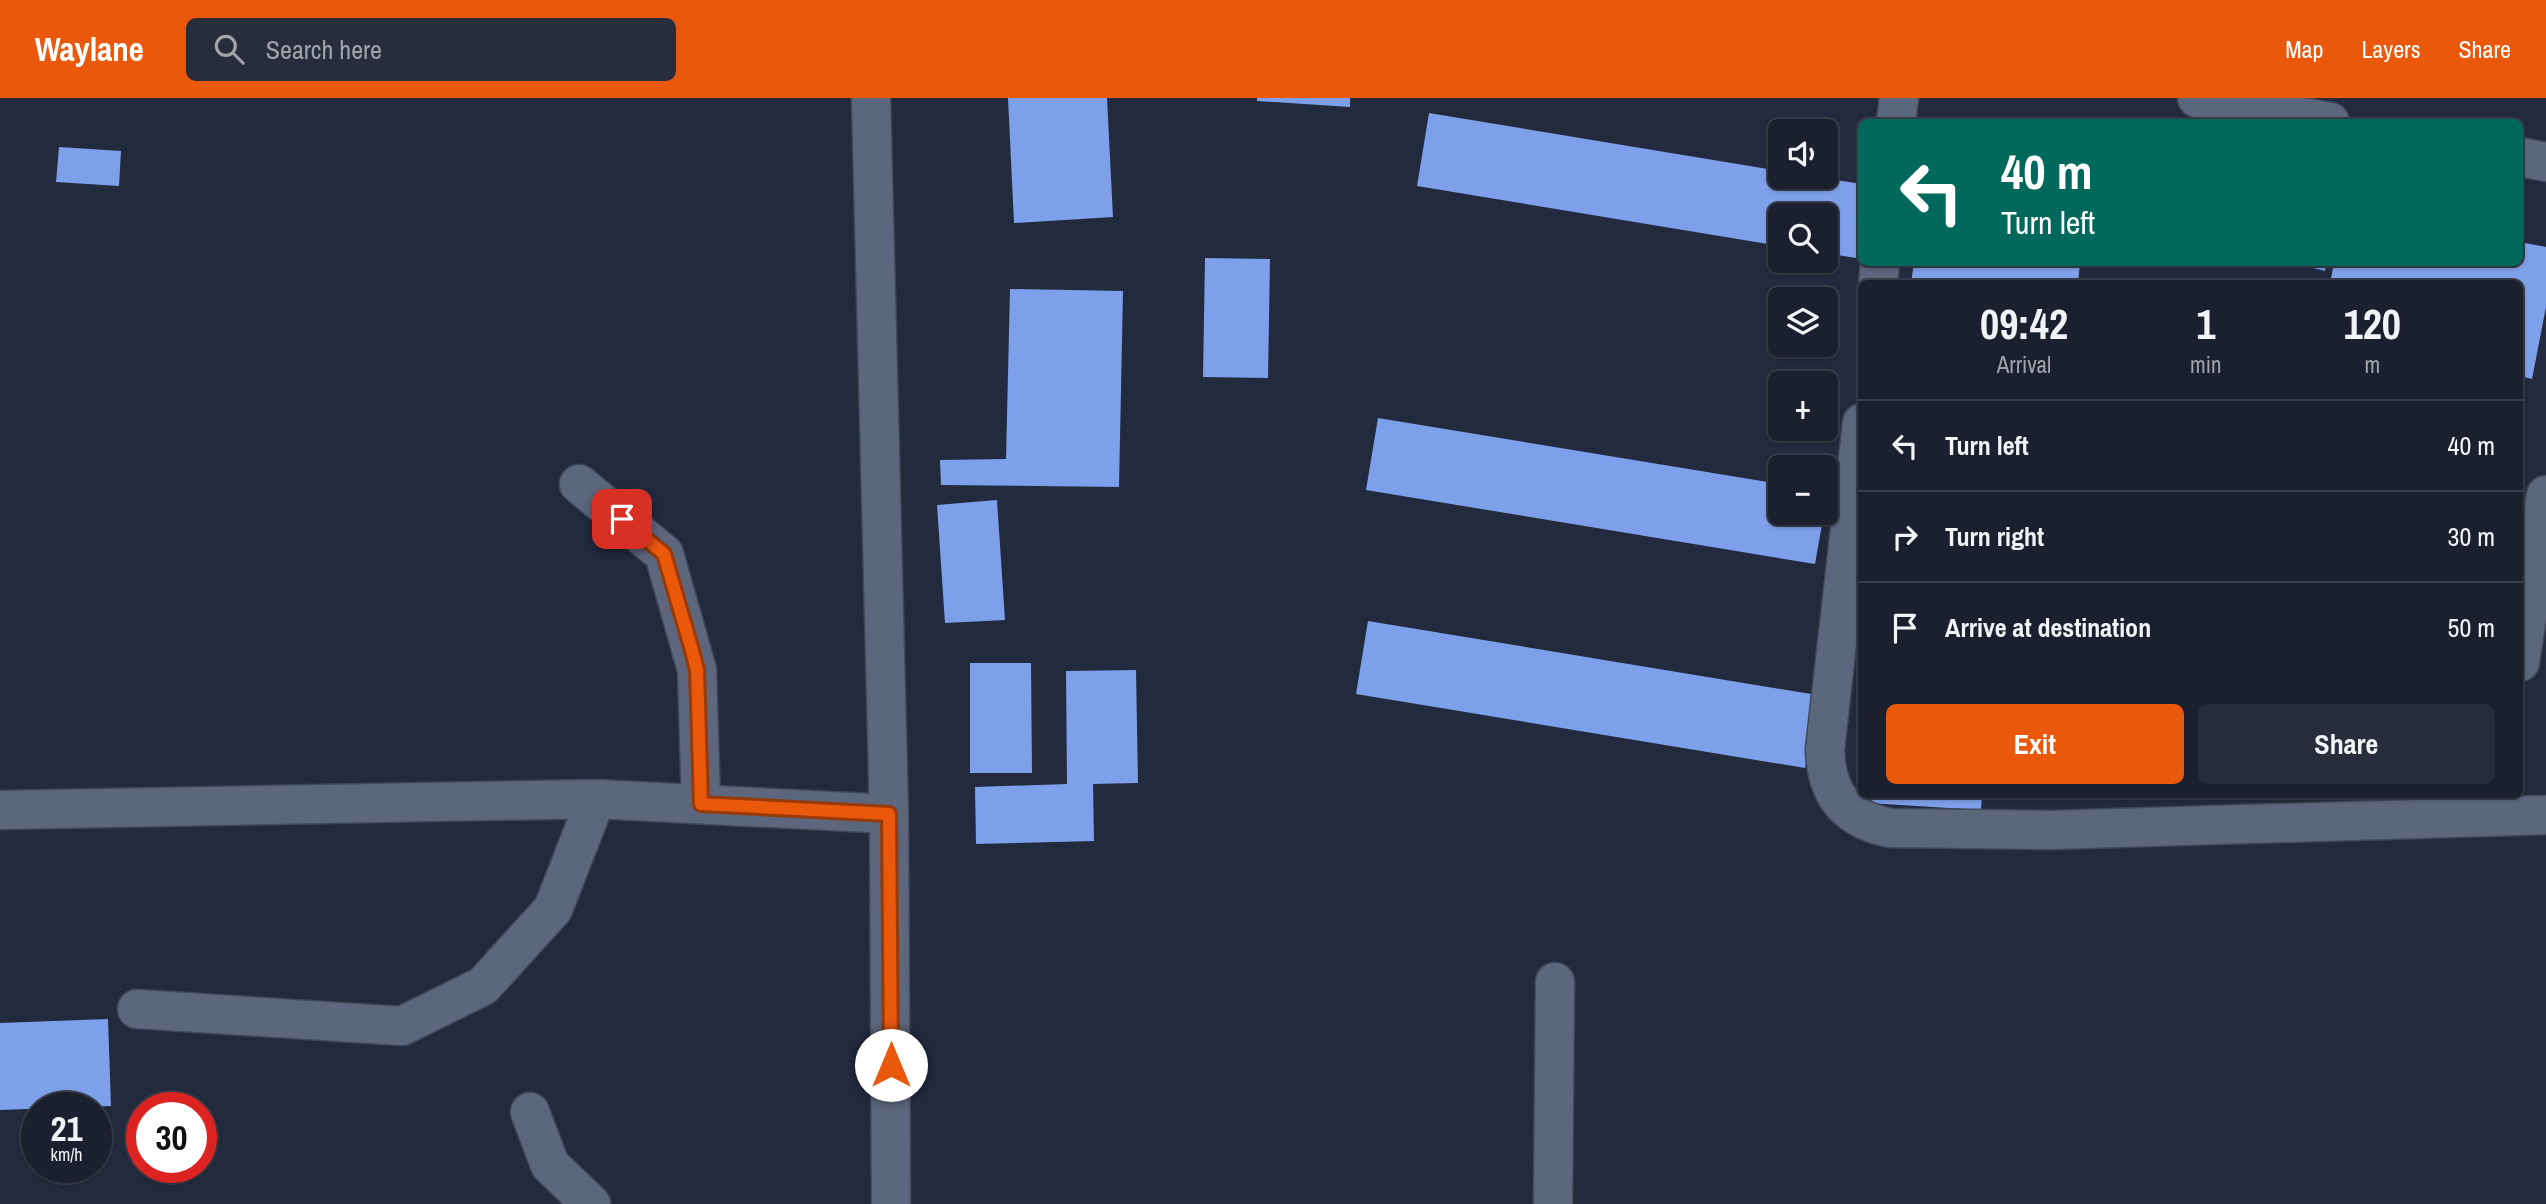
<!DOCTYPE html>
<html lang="en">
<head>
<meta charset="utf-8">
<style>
	body { margin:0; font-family:"Archivo Narrow",sans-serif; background:#272d3a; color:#f1f3f6; height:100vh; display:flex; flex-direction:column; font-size:26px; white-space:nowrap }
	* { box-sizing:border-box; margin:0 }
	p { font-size:23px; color:#9fa3aa }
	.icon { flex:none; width:38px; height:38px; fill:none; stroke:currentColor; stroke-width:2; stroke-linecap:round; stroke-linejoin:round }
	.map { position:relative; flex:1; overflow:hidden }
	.drawer { position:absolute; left:1858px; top:182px; width:665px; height:518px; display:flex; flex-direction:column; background:#1a202e; border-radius:10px; box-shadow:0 2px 5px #0004,0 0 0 2px #383e4a }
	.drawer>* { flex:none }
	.banner { position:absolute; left:1858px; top:21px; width:665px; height:147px; border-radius:10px; box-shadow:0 2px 5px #0004,0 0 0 2px #383e4a; background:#00695c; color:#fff; overflow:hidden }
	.controls { position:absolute; left:1768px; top:21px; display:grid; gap:14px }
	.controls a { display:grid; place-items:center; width:70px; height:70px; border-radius:10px; background:#1a202e; box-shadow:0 2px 5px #0004,0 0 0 2px #383e4a; font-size:35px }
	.speed { position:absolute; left:21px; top:994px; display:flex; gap:14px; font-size:35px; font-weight:700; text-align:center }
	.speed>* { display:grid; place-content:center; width:91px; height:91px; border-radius:50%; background:#1a202e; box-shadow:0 2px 5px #0004,0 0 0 2px #383e4a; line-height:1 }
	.speed small { font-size:18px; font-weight:400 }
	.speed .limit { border:10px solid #d22; background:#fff; color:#111 }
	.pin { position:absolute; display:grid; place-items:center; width:60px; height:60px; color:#fff; margin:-30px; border-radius:14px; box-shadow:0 4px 10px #0006 }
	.me { position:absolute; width:77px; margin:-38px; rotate:0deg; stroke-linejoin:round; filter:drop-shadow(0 0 5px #0008) }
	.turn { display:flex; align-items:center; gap:24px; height:147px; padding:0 28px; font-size:32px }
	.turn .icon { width:91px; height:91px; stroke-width:2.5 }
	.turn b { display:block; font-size:49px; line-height:60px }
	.eta { display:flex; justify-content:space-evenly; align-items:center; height:119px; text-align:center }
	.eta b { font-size:42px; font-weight:700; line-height:49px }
	.action { display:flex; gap:14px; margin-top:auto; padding:14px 28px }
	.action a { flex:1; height:80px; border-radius:10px; background:#ea580c; color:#fff; font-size:28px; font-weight:700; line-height:80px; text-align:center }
	.action a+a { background:#272d3a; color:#f1f3f6 }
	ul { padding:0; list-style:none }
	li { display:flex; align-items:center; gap:21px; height:91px; padding:0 28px; border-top:2px solid #383e4a }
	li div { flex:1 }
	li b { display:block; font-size:26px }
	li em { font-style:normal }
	header { display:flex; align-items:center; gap:42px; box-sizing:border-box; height:98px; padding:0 35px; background:#ea580c; color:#fff }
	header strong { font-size:33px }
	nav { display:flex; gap:38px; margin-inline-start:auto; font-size:24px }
	.search { width:490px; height:63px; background:#272d3a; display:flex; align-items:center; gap:18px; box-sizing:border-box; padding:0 24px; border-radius:10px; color:#9fa3aa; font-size:26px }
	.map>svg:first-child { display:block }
	.building { fill:#7e9fe9 }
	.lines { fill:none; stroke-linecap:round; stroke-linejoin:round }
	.minor-casing { stroke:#414858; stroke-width:41 }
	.minor { stroke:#5c667c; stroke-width:38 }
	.route-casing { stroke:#983908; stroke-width:18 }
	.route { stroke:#ea580c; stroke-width:12 }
</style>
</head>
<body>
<header>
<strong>Waylane</strong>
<div class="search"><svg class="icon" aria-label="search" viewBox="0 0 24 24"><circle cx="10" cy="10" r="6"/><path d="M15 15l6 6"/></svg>Search here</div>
<nav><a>Map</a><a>Layers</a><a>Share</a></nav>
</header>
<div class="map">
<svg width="2546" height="1106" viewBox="0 0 2546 1106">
	<rect width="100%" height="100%" fill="#222b3e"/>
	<path class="building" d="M1008 0H1107L1113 119 1014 125Z
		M1257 0H1350V9L1257 3Z
		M1429 15 1780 73V79H1816L1862 86V161L1825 155V117H1780V148L1417 88Z
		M59 49 121 53 119 88 56 84Z
		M2520 144 2546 149V209L2532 281 2520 278V186H2330L2334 164H2520Z
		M1205 160 1270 161 1268 280 1203 279Z
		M1914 164H2080L2078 186H1911Z
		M2289 164H2327L2325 173Z
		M1010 191 1123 193 1119 389 941 387 940 362 1006 361Z
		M1378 320 1780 386V415H1824L1815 466 1366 392Z
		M997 402 1005 522 945 525 937 407Z
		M1368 523 1817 597 1805 670 1356 596Z
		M970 565H1031L1032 675H970Z
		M1136 572 1138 685 1093 686 1094 743 976 746 975 689 1067 686 1066 573Z
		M1870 696H1982L1981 712 1869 705Z
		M108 921 111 1008 0 1012V925Z"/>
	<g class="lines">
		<defs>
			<path id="minor" d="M871 0 889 716 891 1106
				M2197 0 2330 24
				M1896 24 1899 0
				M2520 59 2546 64
				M1878 186 1880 164
				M1862 325 1825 651C1826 696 1845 721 1890 730L2052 732 2546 717
				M579 386 664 456 697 572 701 706
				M2520 564 2546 397
				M0 712 596 701 889 716
				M137 911 402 928 483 888 553 811 596 701
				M530 1014 550 1067 591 1106
				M1553 1106 1555 884"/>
		</defs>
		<use href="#minor" class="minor-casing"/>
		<use href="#minor" class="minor"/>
	</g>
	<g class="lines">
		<defs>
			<path id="route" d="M622 421 664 456 691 549 697 572 701 706 889 716 891 967"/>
		</defs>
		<use href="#route" class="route-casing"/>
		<use href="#route" class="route"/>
	</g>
</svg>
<div class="controls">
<a><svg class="icon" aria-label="sound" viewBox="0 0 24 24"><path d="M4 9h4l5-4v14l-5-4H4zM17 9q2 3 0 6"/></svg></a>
<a><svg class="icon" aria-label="search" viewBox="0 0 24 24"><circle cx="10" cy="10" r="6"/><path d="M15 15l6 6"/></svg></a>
<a><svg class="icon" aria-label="layers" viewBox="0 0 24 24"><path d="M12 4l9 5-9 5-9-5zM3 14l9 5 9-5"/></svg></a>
<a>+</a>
<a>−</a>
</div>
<div class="speed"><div>21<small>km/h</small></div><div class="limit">30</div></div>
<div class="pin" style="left:622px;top:421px;background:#d93025"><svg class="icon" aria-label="arrive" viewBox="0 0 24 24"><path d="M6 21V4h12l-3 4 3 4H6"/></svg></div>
<svg class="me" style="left:891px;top:967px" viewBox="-20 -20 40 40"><circle r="19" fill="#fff"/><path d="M0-13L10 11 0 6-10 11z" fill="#ea580c"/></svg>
<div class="banner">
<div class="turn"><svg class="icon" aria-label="left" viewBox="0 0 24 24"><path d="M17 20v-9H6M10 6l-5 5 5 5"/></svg><div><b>40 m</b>Turn left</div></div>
</div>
<section class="drawer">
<div class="eta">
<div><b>09:42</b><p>Arrival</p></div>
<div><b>1</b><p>min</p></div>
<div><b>120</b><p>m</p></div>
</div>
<ul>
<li><svg class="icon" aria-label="left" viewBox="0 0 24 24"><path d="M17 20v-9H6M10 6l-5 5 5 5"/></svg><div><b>Turn left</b></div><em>40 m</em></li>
<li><svg class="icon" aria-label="right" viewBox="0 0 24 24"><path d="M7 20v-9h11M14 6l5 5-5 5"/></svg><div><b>Turn right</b></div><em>30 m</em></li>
<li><svg class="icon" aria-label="arrive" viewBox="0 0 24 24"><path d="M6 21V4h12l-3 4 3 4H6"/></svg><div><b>Arrive at destination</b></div><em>50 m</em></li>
</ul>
<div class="action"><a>Exit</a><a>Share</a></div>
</section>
</div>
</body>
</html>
